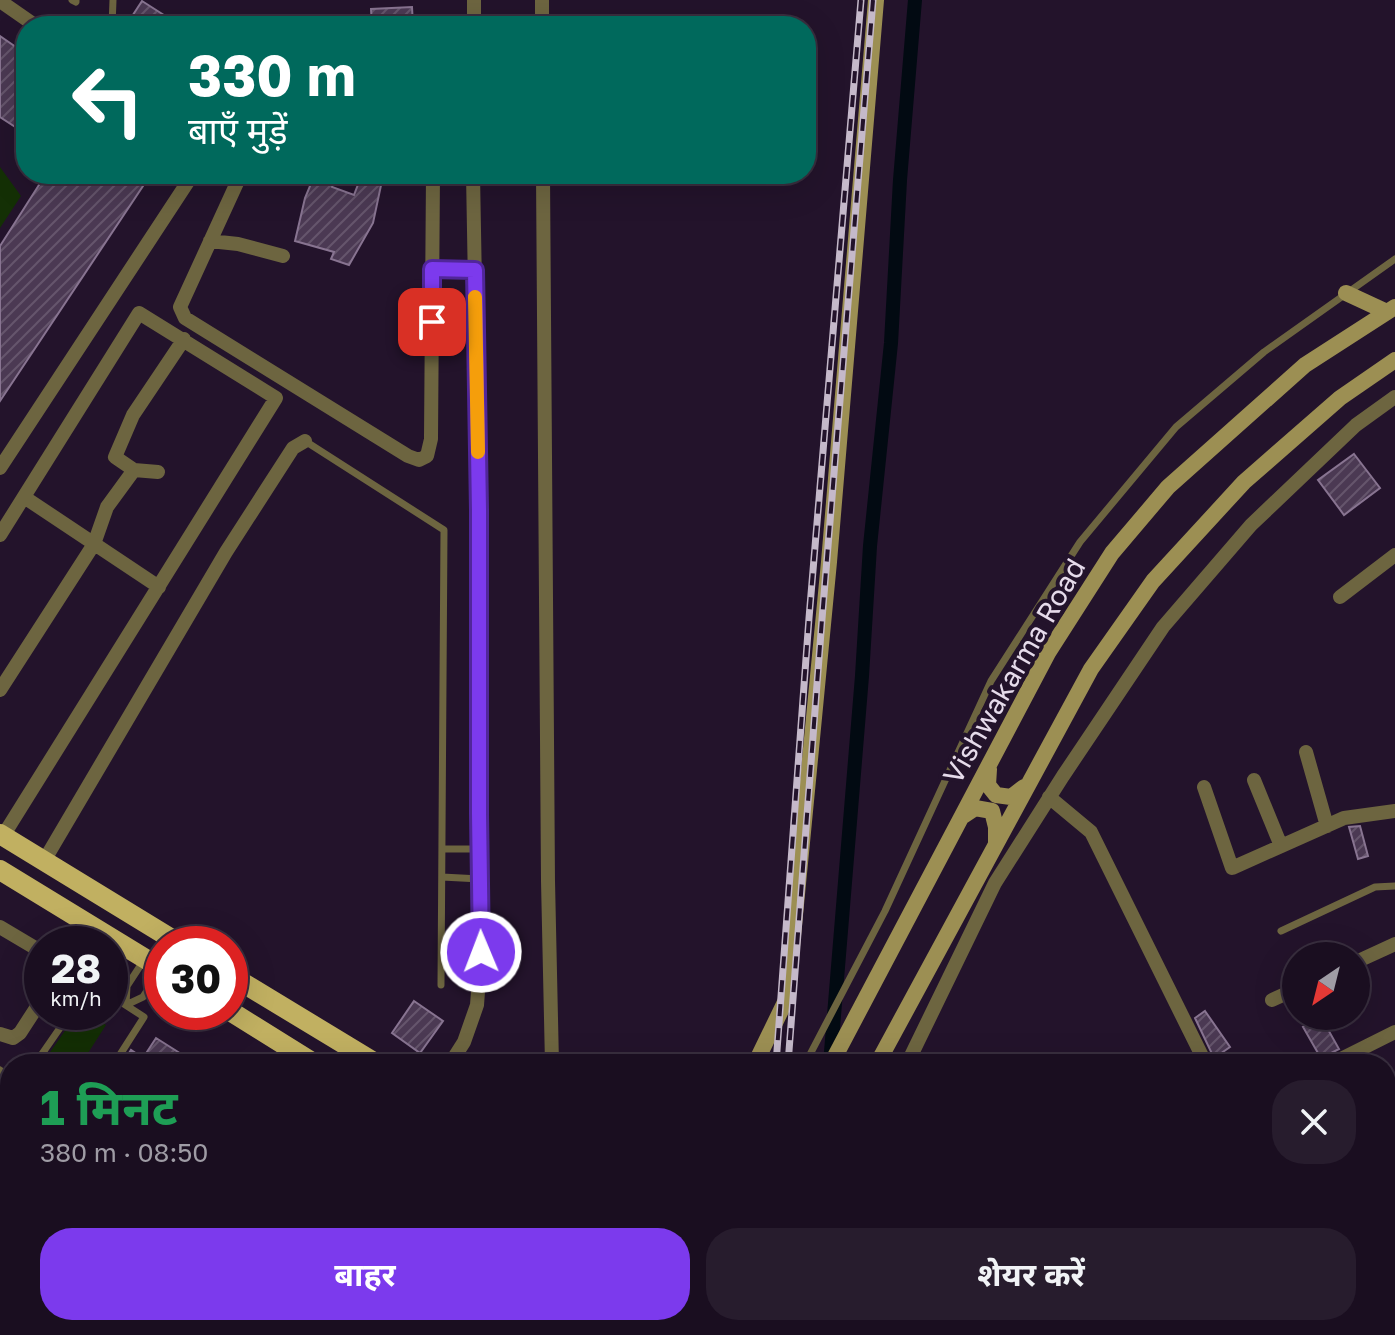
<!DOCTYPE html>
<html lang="hi">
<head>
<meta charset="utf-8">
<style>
	body { margin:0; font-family:"Golos Text","Noto Sans Devanagari",sans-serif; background:#271c2d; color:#f1f3f6; height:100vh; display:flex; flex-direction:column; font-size:30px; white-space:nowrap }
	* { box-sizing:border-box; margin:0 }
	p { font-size:26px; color:#9f9ca5 }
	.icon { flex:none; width:44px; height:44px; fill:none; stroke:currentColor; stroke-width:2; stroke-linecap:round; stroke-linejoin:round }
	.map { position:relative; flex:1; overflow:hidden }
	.drawer { position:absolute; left:0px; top:1054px; width:1396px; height:282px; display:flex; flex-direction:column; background:#1a0e20; border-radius:32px 32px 0 0; box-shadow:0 8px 32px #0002,0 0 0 2px #382e3e }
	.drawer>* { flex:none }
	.guide { position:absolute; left:16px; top:16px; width:800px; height:168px; border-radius:32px; box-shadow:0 8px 32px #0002,0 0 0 2px #382e3e; background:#00695c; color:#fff; overflow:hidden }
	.needle { width:52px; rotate:215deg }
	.tools { position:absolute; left:1282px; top:942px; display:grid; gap:16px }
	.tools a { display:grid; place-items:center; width:88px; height:88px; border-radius:50%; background:#1a0e20; box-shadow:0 8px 32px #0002,0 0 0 2px #382e3e; font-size:40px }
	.speed { position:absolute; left:24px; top:926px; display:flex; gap:16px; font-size:40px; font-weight:700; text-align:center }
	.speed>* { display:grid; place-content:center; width:104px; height:104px; border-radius:50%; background:#1a0e20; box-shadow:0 8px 32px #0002,0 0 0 2px #382e3e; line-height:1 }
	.speed small { font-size:20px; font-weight:400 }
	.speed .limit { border:12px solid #d22; background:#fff; color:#111 }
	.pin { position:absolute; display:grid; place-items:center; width:68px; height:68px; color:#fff; margin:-34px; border-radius:16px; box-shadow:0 4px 12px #0006 }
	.me { position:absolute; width:88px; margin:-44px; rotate:359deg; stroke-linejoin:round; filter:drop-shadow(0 0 6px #0008) }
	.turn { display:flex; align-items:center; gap:28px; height:168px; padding:0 40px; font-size:36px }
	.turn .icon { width:104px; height:104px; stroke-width:2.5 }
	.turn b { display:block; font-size:56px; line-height:68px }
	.round { display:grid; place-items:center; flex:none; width:84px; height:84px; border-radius:32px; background:#271c2d }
	.summary { display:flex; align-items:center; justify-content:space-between; height:136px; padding:0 40px }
	h1 { font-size:48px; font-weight:700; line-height:60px; color:#1e9e55 }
	.button { display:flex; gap:16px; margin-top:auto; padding:16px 40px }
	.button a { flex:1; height:92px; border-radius:32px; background:#7c3aed; color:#fff; font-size:32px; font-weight:700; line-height:92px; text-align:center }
	.button a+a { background:#271c2d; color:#f1f3f6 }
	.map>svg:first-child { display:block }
	.green { fill:#143005 }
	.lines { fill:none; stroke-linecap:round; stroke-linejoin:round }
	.canal { stroke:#020a12; stroke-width:14 }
	.building { fill:url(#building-hatch); stroke:#887491; stroke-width:2 }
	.lane { stroke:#6d6540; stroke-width:7 }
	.street { stroke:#6d6540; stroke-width:14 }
	.secondary { stroke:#9c8f53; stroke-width:16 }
	.primary { stroke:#c1b061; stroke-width:20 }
	.rail-casing { stroke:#c5b9ca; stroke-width:7 }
	.rail { stroke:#23132b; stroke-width:4; stroke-dasharray:12; stroke-linecap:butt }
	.route-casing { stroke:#51269a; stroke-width:20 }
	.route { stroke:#7c3aed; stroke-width:14 }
	.slow { stroke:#f59e0b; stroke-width:14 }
	.labels { text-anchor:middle; stroke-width:8; stroke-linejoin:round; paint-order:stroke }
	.street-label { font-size:28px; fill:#e6dbeb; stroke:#23132b }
</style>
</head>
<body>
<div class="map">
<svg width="1395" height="1335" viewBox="0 0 1395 1335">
	<defs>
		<pattern id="building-hatch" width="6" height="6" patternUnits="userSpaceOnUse" patternTransform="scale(2)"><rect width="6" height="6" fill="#4b3953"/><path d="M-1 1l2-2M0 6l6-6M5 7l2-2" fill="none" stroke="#65556c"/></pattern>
	</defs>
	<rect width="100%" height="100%" fill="#23132b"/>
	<path class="green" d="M0 167 21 196 0 228Z
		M78 1012H86L106 1025 81 1064H56L46 1058Z"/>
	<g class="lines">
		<path class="canal" d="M830 1064 862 676 870 546 891 343 900 180 915 0
			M811 1335 812 1326"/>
	</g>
	<path class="building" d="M142 1 181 26H136L129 21Z
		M412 7 413 26H372L371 9Z
		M0 36 26 54V134L0 117Z
		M46 174H151L0 401V246Z
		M315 174H336L332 187 354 195 362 174 383 176 373 223 349 265 331 259 334 252 295 241 305 198Z
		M1354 454 1380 488 1344 515 1318 480Z
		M1360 826 1368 856 1358 859 1349 827Z
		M414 1001 443 1021 420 1053 392 1033Z
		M1205 1011 1230 1047 1214 1058 1195 1018Z
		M1321 1017 1339 1049 1327 1055 1322 1060 1303 1027Z
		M156 1038 197 1064H122L131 1050 143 1058Z"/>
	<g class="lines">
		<path class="lane" d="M72 0 76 2V0
			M112 26 113 0
			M305 441 444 530 441 985
			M442 849H480
			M442 877 480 879
			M1281 931 1375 887 1395 886
			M144 960 127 986 126 1005 143 997 159 972
			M110 995 144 1017 114 1064
			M35 1064 71 1012
			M805 1064 885 911 991 681 1080 542 1176 427 1264 352 1395 259
			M0 1070 10 1077
			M0 1119 10 1102
			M157 1326 169 1335
			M39 1335 44 1326"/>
		<path class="street" d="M474 0V26
			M542 0V26
			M0 1 36 26
			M241 174 180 307 185 318 408 456 419 460 427 456 431 439 433 174
			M543 174 548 881 552 1064
			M210 241 238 244 283 256
			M432 269 475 270
			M0 468 193 174
			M134 470 158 472
			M24 497 159 587
			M0 535 139 313 276 398 3 836
			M1340 597 1395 555
			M0 690 94 544 107 507 134 470 115 457 133 415 184 339
			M1306 752 1327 826
			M1254 780 1281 846
			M1204 787 1232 868 1344 818 1395 811
			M1049 797 1091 832 1206 1064
			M44 861 226 552 293 448 305 441
			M0 927 42 952
			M66 944 82 920
			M1356 962 1395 944
			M1272 1000 1296 989
			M0 1034 13 1038 20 1033 42 999
			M450 1064 464 1042 477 1005 481 952 479 814V510L473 174
			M907 1064 995 883 1063 776 1163 627 1251 525 1356 425 1395 397
			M1331 1064 1395 1032
			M1386 1181 1395 1171
			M1386 1206 1395 1207
			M1386 1258 1391 1272 1393 1335
			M480 1326 487 1335
			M1013 1326 1017 1335
			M1327 1326V1335
			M1192 1331 1217 1326
			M762 1335 767 1326
			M867 1335 868 1326"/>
		<path class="secondary" d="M1346 293 1387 312
			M989 769 988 785 996 795 1011 797 1024 787
			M963 816 975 808 992 811 996 827V844
			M755 1064 787 998 829 562 876 0
			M831 1064 1048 653 1112 553 1168 487 1305 365 1395 307
			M877 1064 1091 669 1153 581 1244 482 1340 398 1395 360
			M690 1335 694 1326
			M730 1335 734 1326"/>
		<path class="primary" d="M0 834 180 944
			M0 870 162 969
			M230 975 377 1064
			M230 1011 315 1064"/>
		<defs>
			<path id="rail" d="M776 1064 809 618 861 0
				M788 1064 822 619 873 0
				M703 1335 708 1326
				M717 1335 722 1326"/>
		</defs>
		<use href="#rail" class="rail-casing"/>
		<use href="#rail" class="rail"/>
	</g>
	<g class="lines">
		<defs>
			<path id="route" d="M432 322V269L475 270 479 510V814L481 952"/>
		</defs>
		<use href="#route" class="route-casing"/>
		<use href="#route" class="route"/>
		<path class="slow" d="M475 297 478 452"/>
	</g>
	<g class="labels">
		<g class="street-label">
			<text transform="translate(1014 671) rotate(-60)" y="10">Vishwakarma Road</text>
		</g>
	</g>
</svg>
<div class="tools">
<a><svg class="needle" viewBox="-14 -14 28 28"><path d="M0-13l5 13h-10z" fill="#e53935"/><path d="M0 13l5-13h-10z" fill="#9f9ca5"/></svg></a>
</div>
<div class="speed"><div>28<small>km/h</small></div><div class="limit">30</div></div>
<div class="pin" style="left:432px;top:322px;background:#d93025"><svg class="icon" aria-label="arrive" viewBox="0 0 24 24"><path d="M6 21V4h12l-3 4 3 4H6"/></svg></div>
<svg class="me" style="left:481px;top:952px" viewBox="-20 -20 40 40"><circle r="17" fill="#7c3aed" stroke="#fff" stroke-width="3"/><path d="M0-11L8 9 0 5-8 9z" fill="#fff"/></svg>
<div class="guide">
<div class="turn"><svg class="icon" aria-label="left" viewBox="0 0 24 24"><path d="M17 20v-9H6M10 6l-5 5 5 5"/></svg><div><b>330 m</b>बाएँ मुड़ें</div></div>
</div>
<section class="drawer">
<div class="summary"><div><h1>1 मिनट</h1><p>380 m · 08:50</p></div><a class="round"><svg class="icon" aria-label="close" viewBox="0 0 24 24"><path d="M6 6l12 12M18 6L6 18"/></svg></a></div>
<div class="button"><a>बाहर</a><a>शेयर करें</a></div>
</section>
</div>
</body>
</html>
